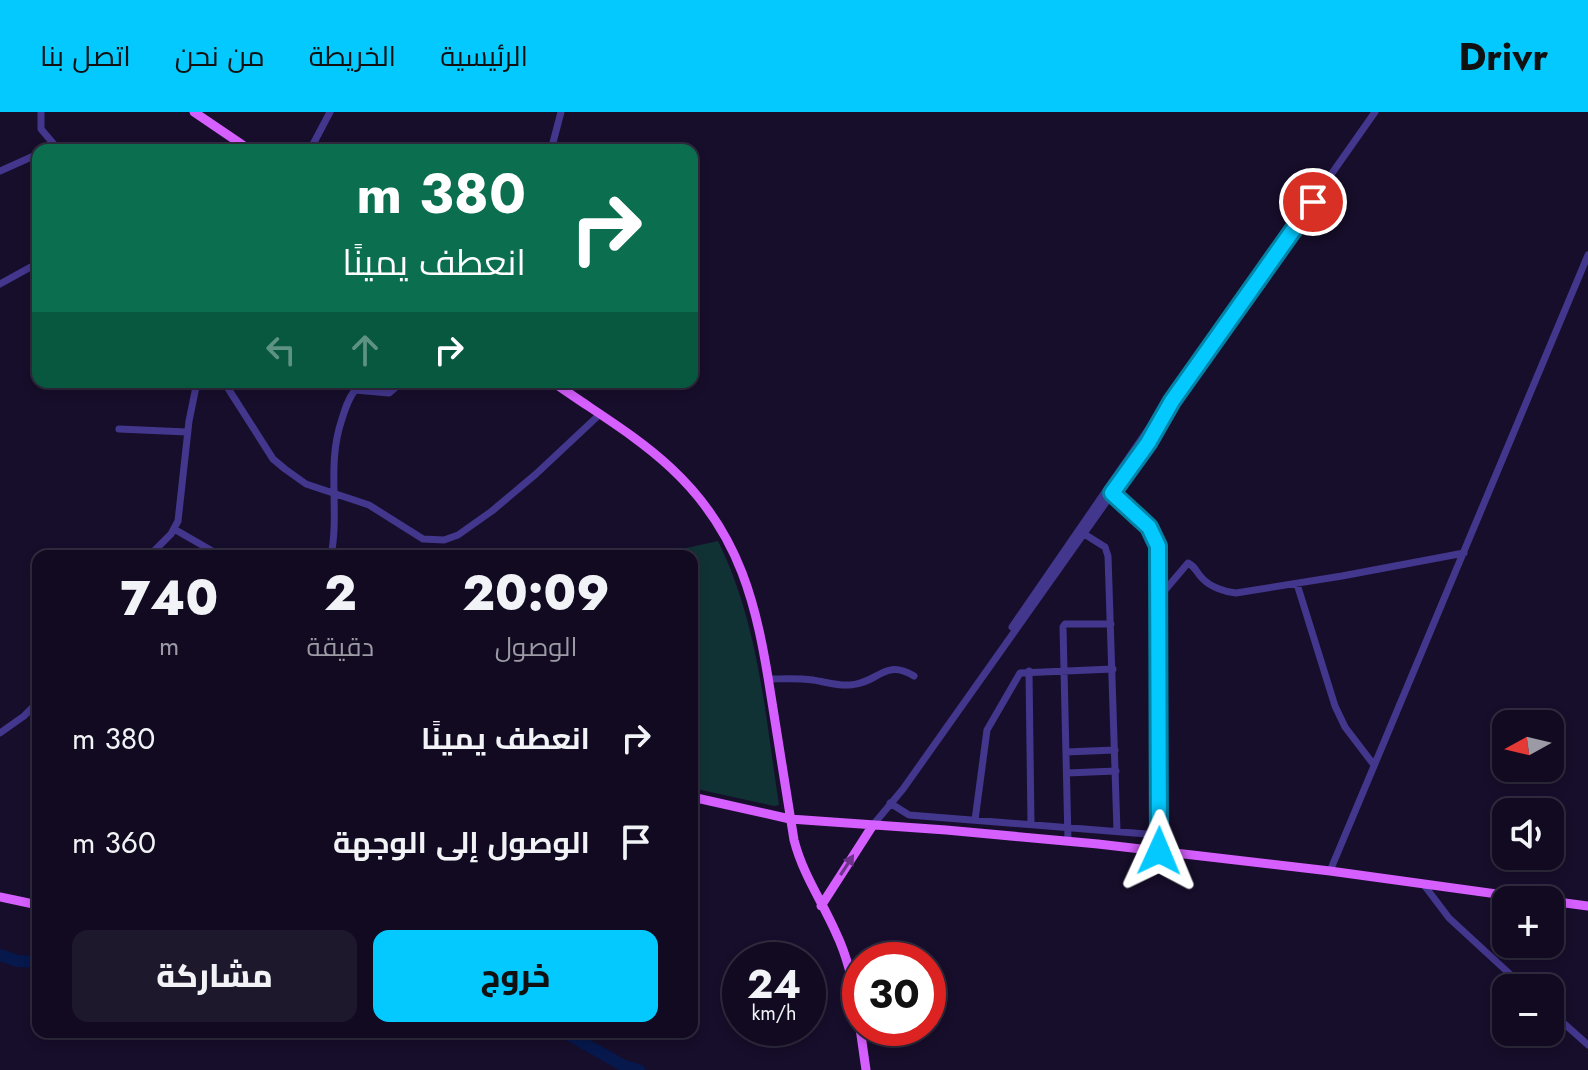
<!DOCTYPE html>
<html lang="ar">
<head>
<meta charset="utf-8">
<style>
	body { margin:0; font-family:Jost,Cairo,sans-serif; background:#1e182d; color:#f1f3f6; direction:rtl; height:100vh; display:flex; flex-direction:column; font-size:30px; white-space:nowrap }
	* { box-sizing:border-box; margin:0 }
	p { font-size:26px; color:#9c9aa5 }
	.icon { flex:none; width:44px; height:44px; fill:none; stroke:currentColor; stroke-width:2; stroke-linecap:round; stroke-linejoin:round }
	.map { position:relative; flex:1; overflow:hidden; direction:ltr }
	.details { position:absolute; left:32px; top:438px; width:666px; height:488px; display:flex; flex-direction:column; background:#110a20; border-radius:16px; box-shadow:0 4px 12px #0003,0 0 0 2px #302b3e; direction:rtl }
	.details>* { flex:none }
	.guide { position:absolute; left:32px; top:32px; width:666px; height:244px; border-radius:16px; box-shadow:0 4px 12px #0003,0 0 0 2px #302b3e; direction:rtl; background:#0b6e4f; color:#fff; overflow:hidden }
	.needle { width:52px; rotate:262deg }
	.controls { position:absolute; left:1492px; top:598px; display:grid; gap:16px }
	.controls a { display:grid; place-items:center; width:72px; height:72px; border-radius:16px; background:#110a20; box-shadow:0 4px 12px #0003,0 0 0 2px #302b3e; font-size:40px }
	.speed { position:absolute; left:722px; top:830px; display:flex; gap:16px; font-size:40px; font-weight:700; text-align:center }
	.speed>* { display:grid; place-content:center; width:104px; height:104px; border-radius:50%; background:#110a20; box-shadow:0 4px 12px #0003,0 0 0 2px #302b3e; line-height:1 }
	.speed small { font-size:20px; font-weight:400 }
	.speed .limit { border:12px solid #d22; background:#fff; color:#111 }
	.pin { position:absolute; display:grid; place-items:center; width:68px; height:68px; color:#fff; margin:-34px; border:4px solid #fff; border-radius:50%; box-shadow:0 2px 8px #0007 }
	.me { position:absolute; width:88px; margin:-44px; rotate:1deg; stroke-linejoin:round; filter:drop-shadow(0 0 6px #0008) }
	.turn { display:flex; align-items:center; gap:28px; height:168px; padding:0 40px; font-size:36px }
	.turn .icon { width:104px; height:104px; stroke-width:2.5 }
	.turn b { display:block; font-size:56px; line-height:68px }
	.lanes { display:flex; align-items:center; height:76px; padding:0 40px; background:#0003; justify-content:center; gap:40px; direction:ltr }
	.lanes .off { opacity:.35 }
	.eta { display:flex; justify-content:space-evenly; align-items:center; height:136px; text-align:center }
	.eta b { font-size:48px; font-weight:800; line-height:56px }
	.action { display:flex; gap:16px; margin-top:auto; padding:16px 40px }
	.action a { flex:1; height:92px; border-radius:16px; background:#04c9ff; color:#111; font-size:32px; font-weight:800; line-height:92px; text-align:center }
	.action a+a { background:#1e182d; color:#f1f3f6 }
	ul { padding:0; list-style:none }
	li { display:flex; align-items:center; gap:24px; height:104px; padding:0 40px }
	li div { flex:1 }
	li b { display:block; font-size:30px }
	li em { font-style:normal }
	header { display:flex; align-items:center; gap:48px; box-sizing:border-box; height:112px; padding:0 40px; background:#04c9ff; color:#111 }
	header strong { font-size:38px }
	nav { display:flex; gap:44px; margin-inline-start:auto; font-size:28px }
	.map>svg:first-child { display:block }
	.green { fill:#113235 }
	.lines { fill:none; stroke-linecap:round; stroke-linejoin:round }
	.river { stroke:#06184c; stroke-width:12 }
	.minor { stroke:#43368d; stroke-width:7 }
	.major { stroke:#d65fff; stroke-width:9 }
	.oneway { fill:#6d328a }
	.route-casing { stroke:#0383a6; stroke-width:20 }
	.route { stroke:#04c9ff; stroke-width:14 }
</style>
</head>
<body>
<header>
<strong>Drivr</strong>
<nav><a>الرئيسية</a><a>الخريطة</a><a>من نحن</a><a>اتصل بنا</a></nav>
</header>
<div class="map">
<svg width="1588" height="958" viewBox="0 0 1588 958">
	<rect width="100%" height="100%" fill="#170e2b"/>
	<path class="green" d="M718 429C759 513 765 602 779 693L774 694 692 676V444H650Z"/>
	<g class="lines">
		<path class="river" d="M0 843 17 849 38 850
			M564 920 624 954 639 958"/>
		<path class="minor" d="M41 0V17L58 37
			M310 38 330 0
			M551 38 561 0
			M0 59 38 42
			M0 172 38 151
			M224 270 273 347 285 357 306 372 369 393 423 427 444 428 458 423 492 399 536 362 599 303
			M119 317 187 320
			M1112 381 1149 415 1158 434 1159 739
			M174 417 221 444
			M1081 420 1105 435 1108 444 1117 719
			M149 444 171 422 178 409 189 309 197 270
			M331 444C340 397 326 353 342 307 345 297 348 287 355 278L389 281 402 270
			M1297 472 1335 594 1345 615 1374 653
			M1160 484 1188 451C1196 455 1196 460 1202 466 1210 475 1225 480 1236 481L1342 464 1464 441
			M1012 515 1158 303 1168 293
			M1029 559 1031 712
			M768 567C783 567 798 566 813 568 826 570 837 574 850 573 879 571 884 546 914 564
			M0 621 24 604 38 590
			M1066 640 1115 638
			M1067 661 1116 659
			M890 691 909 703 1159 723
			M975 708 987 618 1020 561 1113 557
			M873 713 903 677 1148 331 1172 289 1375 0
			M1068 729 1063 515 1065 512H1111
			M1330 759 1588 143
			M1424 773 1449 806 1525 876
			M1550 899 1588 933"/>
		<path class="major" d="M194 0 250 38
			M553 270C592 298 636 323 671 356 741 421 757 494 771 584 779 632 786 680 794 728 803 763 822 789 836 821 850 850 856 882 860 913
			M692 685 790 707 946 718 1098 732 1330 759 1540 788
			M0 785 38 793
			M1550 789 1588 794
			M821 794 873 713
			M860 916 866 958"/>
	</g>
	<defs><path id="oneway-solid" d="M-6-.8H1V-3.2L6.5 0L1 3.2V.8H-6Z" transform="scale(2)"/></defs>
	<use class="oneway" href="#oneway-solid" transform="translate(847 753) rotate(-57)"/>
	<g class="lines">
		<defs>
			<path id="route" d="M1159 739 1158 434 1149 415 1112 381 1148 331 1172 289 1313 90"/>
		</defs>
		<use href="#route" class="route-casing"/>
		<use href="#route" class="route"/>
	</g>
</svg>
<div class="controls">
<a><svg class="needle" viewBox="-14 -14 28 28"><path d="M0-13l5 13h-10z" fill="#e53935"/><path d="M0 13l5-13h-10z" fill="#9c9aa5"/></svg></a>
<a><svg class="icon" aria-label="sound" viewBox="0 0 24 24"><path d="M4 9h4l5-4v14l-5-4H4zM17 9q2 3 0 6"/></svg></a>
<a>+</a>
<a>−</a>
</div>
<div class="speed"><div>24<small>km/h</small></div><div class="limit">30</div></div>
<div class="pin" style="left:1313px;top:90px;background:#d93025"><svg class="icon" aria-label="arrive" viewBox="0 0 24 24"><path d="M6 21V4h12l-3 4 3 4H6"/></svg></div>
<svg class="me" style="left:1159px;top:739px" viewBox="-20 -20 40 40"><path d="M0-17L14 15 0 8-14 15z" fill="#04c9ff" stroke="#fff" stroke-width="4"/></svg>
<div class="guide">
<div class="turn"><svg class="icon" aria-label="right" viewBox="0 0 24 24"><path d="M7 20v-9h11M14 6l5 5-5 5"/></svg><div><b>380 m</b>انعطف يمينًا</div></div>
<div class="lanes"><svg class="icon off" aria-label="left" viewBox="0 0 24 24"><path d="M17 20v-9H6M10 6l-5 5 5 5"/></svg><svg class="icon off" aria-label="ahead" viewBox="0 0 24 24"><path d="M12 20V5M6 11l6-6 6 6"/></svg><svg class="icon" aria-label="right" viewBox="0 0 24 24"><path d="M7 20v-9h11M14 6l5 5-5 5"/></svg></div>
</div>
<section class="details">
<div class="eta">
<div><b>20:09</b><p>الوصول</p></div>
<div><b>2</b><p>دقيقة</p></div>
<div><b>740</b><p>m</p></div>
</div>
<ul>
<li><svg class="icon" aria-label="right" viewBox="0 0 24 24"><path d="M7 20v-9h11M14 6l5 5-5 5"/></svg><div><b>انعطف يمينًا</b></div><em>380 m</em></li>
<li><svg class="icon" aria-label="arrive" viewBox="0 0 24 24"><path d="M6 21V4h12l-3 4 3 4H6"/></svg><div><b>الوصول إلى الوجهة</b></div><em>360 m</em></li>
</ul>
<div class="action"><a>خروج</a><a>مشاركة</a></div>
</section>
</div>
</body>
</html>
